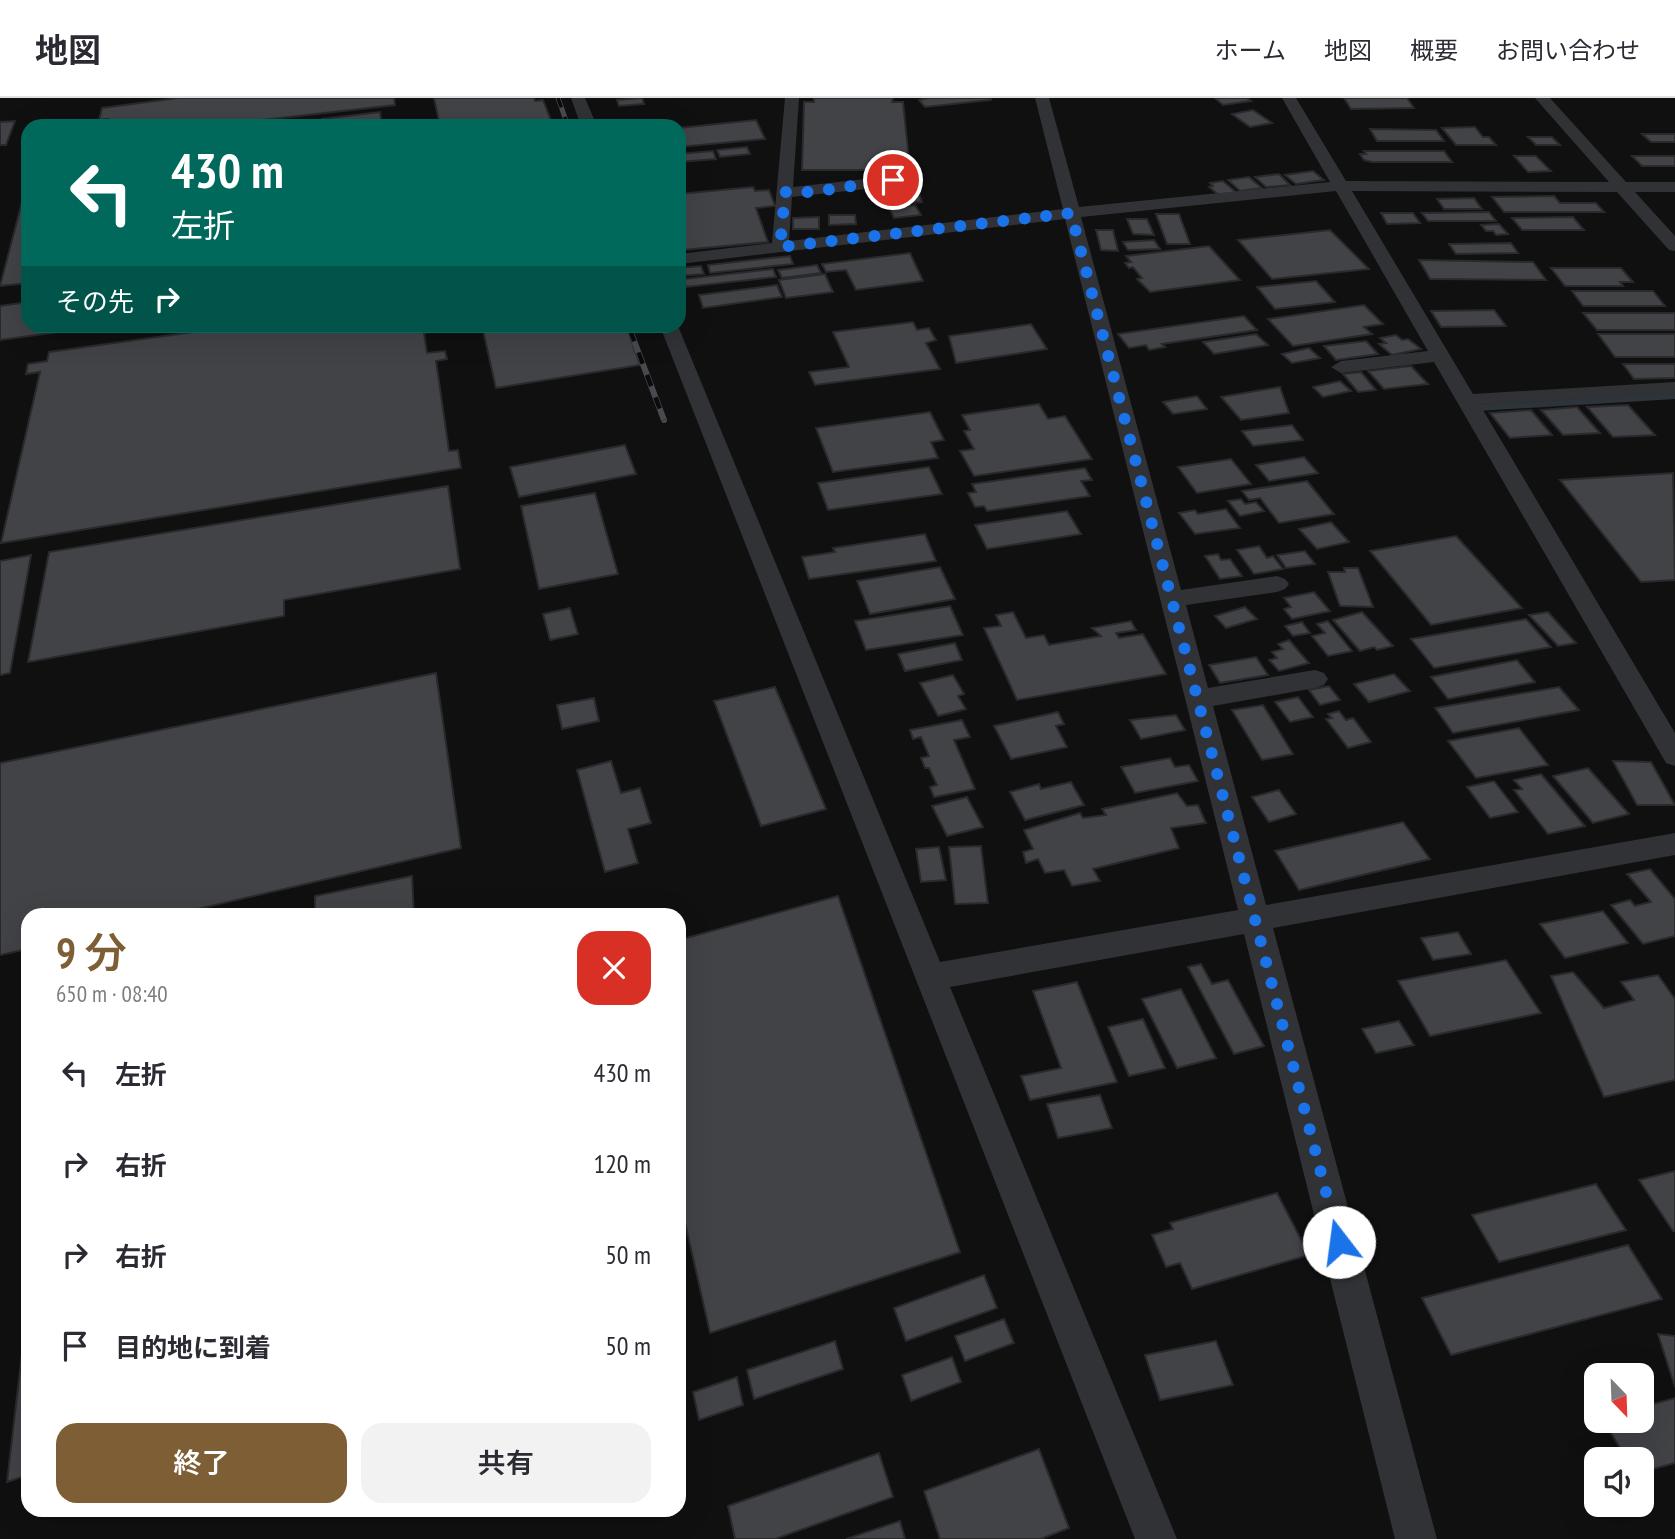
<!DOCTYPE html>
<html lang="ja">
<head>
<meta charset="utf-8">
<style>
	body { margin:0; font-family:"PT Sans Narrow","Noto Sans JP",sans-serif; background:#f2f2f3; color:#2b2b33; height:100vh; display:flex; flex-direction:column; font-size:26px; white-space:nowrap }
	* { box-sizing:border-box; margin:0 }
	p { font-size:23px; color:#7c7c81 }
	.icon { flex:none; width:38px; height:38px; fill:none; stroke:currentColor; stroke-width:2; stroke-linecap:round; stroke-linejoin:round }
	.map { position:relative; flex:1; overflow:hidden }
	.sheet { position:absolute; left:21px; top:810px; width:665px; height:609px; display:flex; flex-direction:column; background:#fff; border-radius:21px; box-shadow:0 7px 28px #0002 }
	.sheet>* { flex:none }
	.guide { position:absolute; left:21px; top:21px; width:665px; height:214px; border-radius:21px; box-shadow:0 7px 28px #0002; background:#00695c; color:#fff; overflow:hidden }
	.needle { width:46px; rotate:157deg }
	.fabs { position:absolute; left:1584px; top:1265px; display:grid; gap:14px }
	.fabs a { display:grid; place-items:center; width:70px; height:70px; border-radius:14px; background:#fff; box-shadow:0 7px 28px #0002; font-size:35px }
	.pin { position:absolute; display:grid; place-items:center; width:60px; height:60px; color:#fff; margin:-30px; border:4px solid #fff; border-radius:50%; box-shadow:0 2px 7px #0007 }
	.me { position:absolute; width:77px; margin:-38px; rotate:345deg; stroke-linejoin:round; filter:drop-shadow(0 0 5px #0008) }
	.turn { display:flex; align-items:center; gap:24px; height:147px; padding:0 35px; font-size:32px }
	.turn .icon { width:91px; height:91px; stroke-width:2.5 }
	.turn b { display:block; font-size:49px; line-height:60px }
	.then { display:flex; align-items:center; height:66px; padding:0 35px; background:#0003; gap:14px; font-size:26px }
	.round { display:grid; place-items:center; flex:none; width:74px; height:74px; border-radius:21px; background:#f2f2f3 }
	.overview { display:flex; align-items:center; justify-content:space-between; height:119px; padding:0 35px }
	h1 { font-size:42px; font-weight:600; line-height:52px; color:#7d5e35 }
	.action { display:flex; gap:14px; margin-top:auto; padding:14px 35px }
	.action a { flex:1; height:80px; border-radius:21px; background:#7d5e35; color:#fff; font-size:28px; font-weight:600; line-height:80px; text-align:center }
	.action a+a { background:#f2f2f3; color:#2b2b33 }
	ul { padding:0; list-style:none }
	li { display:flex; align-items:center; gap:21px; height:91px; padding:0 35px }
	li div { flex:1 }
	li b { display:block; font-size:26px }
	li em { font-style:normal }
	header { display:flex; align-items:center; gap:42px; box-sizing:border-box; height:98px; padding:0 35px; background:#fff; border-bottom:2px solid #e1e1e2 }
	header strong { font-size:33px }
	nav { display:flex; gap:38px; margin-inline-start:auto; font-size:24px }
	.map>svg:first-child { display:block }
	.lines { fill:none; stroke-linecap:round; stroke-linejoin:round }
	.stream { stroke:#2d353a; stroke-width:6 }
	.building { fill:#414347; stroke:#2a2a2d; stroke-width:2 }
	.minor { fill:#313236; fill-rule:evenodd }
	.rail-far1-casing { stroke:#484a4f; stroke-width:5 }
	.rail-casing { stroke:#484a4f; stroke-width:6 }
	.rail-far1 { stroke:#0b0b0c; stroke-width:3.5; stroke-dasharray:10; stroke-linecap:butt }
	.rail { stroke:#0b0b0c; stroke-width:4.5; stroke-dasharray:12; stroke-linecap:butt }
	.route { stroke:#1a73e8; stroke-width:12; stroke-dasharray:0 21.6 }
</style>
</head>
<body>
<header>
<strong>地図</strong>
<nav><a>ホーム</a><a>地図</a><a>概要</a><a>お問い合わせ</a></nav>
</header>
<div class="map">
<svg width="1675" height="1441" viewBox="0 0 1675 1441">
	<rect width="100%" height="100%" fill="#101011"/>
	<g class="lines">
		<path class="stream" d="M1477 310 1675 298"/>
	</g>
	<path class="building" d="M178 0H394L395 7 210 28H106L108 21 99 22 102 10Z
		M434 0H534L535 3 543 2 552 25 529 28H440Z
		M642 0 644 6 619 8 617 2Z
		M814 0H893L892 4H903L910 72H802L804 4H814Z
		M928 0H990L991 2 925 9 919 2Z
		M1215 0H1247L1251 3 1223 7Z
		M1344 0H1407L1414 10 1351 11Z
		M1253 12 1272 25 1250 29 1232 16Z
		M380 14 382 28H302L322 25V21Z
		M756 22 765 41 679 49V30Z
		M15 23 6 47H0V24Z
		M1475 29 1483 39H1489L1496 47H1456L1442 30Z
		M1370 31 1436 32 1444 43H1377Z
		M1642 36H1675V44H1651Z
		M1528 39H1552L1560 47H1536Z
		M747 49 750 56 720 59 717 52Z
		M713 53 716 61 679 64V56Z
		M1364 53H1444L1452 64H1372L1364 62 1360 56H1366Z
		M1514 58H1536L1551 73 1528 74Z
		M1632 58H1675V68H1642Z
		M1313 73 1324 82 1296 86 1285 77Z
		M1279 76 1290 87 1266 89 1255 79Z
		M1249 79 1262 90 1240 93 1228 82Z
		M1223 83 1238 96 1220 98 1209 89 1213 88 1210 85Z
		M753 89 755 93 769 92 775 108 756 110 768 144 683 152 679 136V96Z
		M919 95 922 104 896 106 892 98Z
		M1554 98 1560 105H1596L1604 114H1504L1492 99Z
		M1474 100 1482 111H1444L1437 101Z
		M28 103V185L0 188 22 104Z
		M915 107 921 117 894 120 889 110Z
		M1489 114 1496 123H1428L1422 115Z
		M1381 115H1413L1420 125 1387 126Z
		M1156 116H1179L1190 146H1167Z
		M829 117H855L856 126 829 127Z
		M819 119V131H793V120Z
		M1573 119 1584 132H1522L1512 120Z
		M1127 121H1147L1154 137 1133 136Z
		M1499 126 1508 136 1496 137 1493 133H1486L1481 127Z
		M1096 132H1113L1118 153 1101 152Z
		M1330 132 1369 171 1272 181 1238 142Z
		M1154 142 1160 151 1128 152 1123 144Z
		M1511 145 1518 155 1456 156 1449 146Z
		M1209 148 1240 182 1150 194 1137 181 1142 180 1133 169 1129 170 1125 165 1131 164 1126 158Z
		M910 155 923 183 856 192 846 172 826 174 822 166Z
		M790 158 793 166 710 175 708 167Z
		M1419 162 1533 164 1546 182 1430 181Z
		M817 167 821 175 782 180 778 172Z
		M701 168 704 176 679 178V170Z
		M1551 170H1621L1633 184H1620L1623 188H1565Z
		M773 171 776 179 686 189 684 181Z
		M825 176 833 194 786 200 779 182Z
		M1316 183 1335 204 1275 211 1257 189Z
		M777 187 782 199 703 210 699 197Z
		M1572 193H1653L1665 208H1583Z
		M28 204V228H102L0 242V208Z
		M1364 207 1383 226 1364 229 1372 236 1293 248 1268 221Z
		M1494 212 1506 228 1441 229 1431 213Z
		M1583 215H1675V232H1597Z
		M1244 218 1257 232 1162 246 1165 249 1149 252 1146 247 1129 250 1118 236Z
		M913 224 917 232 929 230 936 242 926 245 940 271 815 287 809 274 849 269 833 234Z
		M1031 226 1047 251 956 265 949 238Z
		M237 228H437L438 233 424 235 427 255 445 253 447 261 436 263 449 353 458 352 461 370 1 445 40 274 26 276 28 266 47 263 49 254Z
		M482 228H626L640 267 496 290Z
		M1256 236 1268 247 1214 256 1203 244Z
		M1598 236H1675V259H1615Z
		M1396 237 1402 242 1408 241 1421 251 1392 257 1379 246 1386 245 1380 240Z
		M1366 243 1378 256 1336 262 1324 248Z
		M1309 250 1320 260 1292 265 1282 256Z
		M1623 266H1675V280L1634 281Z
		M1411 268 1428 286 1384 291 1368 273Z
		M1361 274 1376 292 1358 294 1343 276Z
		M1340 283 1351 293 1323 299 1313 289Z
		M1280 289 1289 315 1241 322 1221 299Z
		M1197 298 1207 311 1173 316 1163 304Z
		M1039 306 1048 321 1065 318 1092 361 974 378 960 353 974 351 964 333 970 332 962 317Z
		M1628 307 1655 337 1613 339 1587 309Z
		M1577 309 1600 335 1563 337 1541 312Z
		M1531 312 1552 337 1510 340 1490 315Z
		M930 314 944 342 931 344 938 360 833 374 816 330Z
		M1292 327 1303 342 1253 348 1242 333Z
		M625 347 636 376 519 399 510 369Z
		M1304 359 1318 375 1269 383 1256 367Z
		M1231 361 1251 386 1197 395 1178 369Z
		M929 369 942 396 828 412 818 385Z
		M1085 370 1092 382 1081 383 1090 398 987 413 984 408 975 409 968 395 976 394 972 386Z
		M1673 375 1675 482 1641 484 1560 382Z
		M1307 383 1334 416 1279 425 1260 400 1249 402 1242 393Z
		M448 388 460 471 284 502V518L28 564 49 454Z
		M595 395 618 476 539 491 521 408Z
		M1241 401 1245 406 1256 404 1264 413 1240 418 1228 403Z
		M1226 411 1240 430 1195 436 1179 415 1195 412 1198 416Z
		M1067 413 1081 436 987 451 975 427Z
		M1331 424 1349 444 1317 451 1299 431Z
		M925 436 936 463 809 481 802 459 835 454 833 450Z
		M1456 438 1522 510 1431 527 1370 453Z
		M1259 448 1267 460 1273 458 1283 471 1254 476 1237 452Z
		M1305 453 1315 466 1286 470 1277 457Z
		M1218 456 1221 462 1230 461 1242 478 1220 481 1205 458Z
		M31 457 10 575 0 577V463Z
		M940 469 955 501 870 516 857 483Z
		M1344 470H1358L1373 509 1340 508 1328 474H1345Z
		M1314 494 1330 513 1292 521 1284 511 1291 509 1284 500Z
		M950 508 963 537 866 552 855 523Z
		M1245 509 1257 521 1226 530 1215 518Z
		M570 510 578 536 550 542 543 516Z
		M1013 514 1026 540 1044 537 1049 547 1101 538 1092 530 1131 523 1136 532 1116 535 1119 540 1143 536 1166 576 1017 602 984 530 1001 528 996 517Z
		M1362 514 1393 548 1377 552 1374 549 1360 553 1333 522Z
		M1548 514 1576 545 1558 548 1529 517Z
		M1526 521 1551 549 1434 570 1411 541Z
		M1328 523 1352 553 1328 558 1312 538 1325 535 1317 526Z
		M1302 524 1310 535 1293 538 1285 528Z
		M1289 542 1309 565 1279 573 1269 562 1277 560 1272 554 1283 551 1278 546Z
		M955 545 962 562 905 573 898 556Z
		M1256 559 1268 577 1220 585 1209 567Z
		M1517 562 1535 584 1448 601 1431 579Z
		M436 575 461 750 172 817H28V851L0 857V665Z
		M1394 576 1410 593 1369 604 1354 586Z
		M953 577 964 596 958 598 966 611 938 618 920 585Z
		M1329 588 1340 602 1320 607 1309 592Z
		M775 589 826 711 761 728 714 603Z
		M1559 589 1579 612 1453 635 1435 610Z
		M1298 599 1313 619 1290 624 1275 604Z
		M594 600 599 623 562 631 557 607Z
		M1263 607 1293 656 1262 662 1232 612Z
		M1339 613 1346 622 1353 620 1371 644 1348 650 1326 621 1332 620 1328 616Z
		M1058 614 1064 626 1056 628 1067 649 1011 661 994 628Z
		M1176 617 1185 632 1141 641 1130 622Z
		M962 622 970 639 954 642 975 691 934 699 930 689 937 687 929 670H925L921 660 929 658 921 639 913 641 910 632Z
		M1519 630 1548 667 1476 680 1448 643Z
		M1170 660 1175 669 1189 667 1198 683 1135 695 1121 669Z
		M611 663 621 695 640 690 651 725 628 731 638 765 605 774 577 672Z
		M1613 663 1651 664 1675 707H1637Z
		M1588 670 1629 716 1593 725 1553 678Z
		M1541 676 1585 728 1548 736 1514 692 1522 691 1514 682Z
		M1494 683 1518 714 1490 720 1467 689Z
		M1071 684 1084 707 1025 722 1010 694 1039 686 1041 691Z
		M1279 692 1296 716 1269 724 1252 699Z
		M1177 695 1187 708 1198 707 1206 725 1171 730 1179 750 1093 771 1100 783 1072 788 1064 772 1045 775 1038 761 1026 765 1023 754 1033 751 1024 732 1080 715 1083 720 1106 717 1102 711Z
		M967 699 983 729 947 738 932 708Z
		M1403 724 1430 761 1299 792 1275 753Z
		M981 748 988 805 955 806 949 749Z
		M939 749 946 782 921 784 916 751Z
		M1650 771 1675 801V838L1643 846 1611 807 1630 802 1635 808 1651 804 1627 776Z
		M412 778 414 817H311H315V798Z
		M838 798 960 1154 710 1235 679 1098V842Z
		M1603 813 1628 845 1565 860 1540 826Z
		M1458 834 1471 856 1433 862 1421 840Z
		M1506 862 1541 915 1430 938 1398 883Z
		M1201 866 1212 886 1228 882 1264 948 1234 956 1188 869Z
		M1573 874 1604 910 1634 902 1621 884 1658 877 1675 901V982L1604 999 1551 878Z
		M1077 884 1117 984 1030 1002 1021 978 1061 970 1033 893Z
		M1181 891 1216 960 1177 970 1142 901Z
		M1143 921 1165 970 1129 978 1108 929Z
		M1399 923 1414 947 1376 955 1362 931Z
		M1100 997 1112 1030 1058 1040 1047 1006Z
		M1675 1073V1133H1673L1639 1082Z
		M1596 1086 1626 1132 1499 1164 1472 1117Z
		M1277 1095 1309 1157 1192 1191 1180 1165 1166 1169 1152 1137 1173 1131 1170 1125Z
		M1628 1147 1662 1201 1451 1257 1422 1200Z
		M984 1177 997 1210 906 1243 894 1210Z
		M28 1203V1377L7 1384Z
		M1004 1221 1014 1245 965 1263 955 1238Z
		M1658 1236 1675 1238V1289Z
		M835 1243 843 1271 754 1301 747 1272Z
		M1216 1243 1233 1287 1160 1302 1145 1257Z
		M952 1259 961 1284 911 1303 902 1277Z
		M737 1279 743 1307 699 1322 693 1294Z
		M1675 1300V1365L1642 1374V1362H1627L1604 1323H1642V1309Z
		M1039 1351 1069 1430 1041 1441H940L924 1393Z
		M879 1355 893 1399 775 1441H735L728 1408Z
		M900 1423 905 1441H846Z"/>
	<g class="lines">
		<path class="minor" d="M571 0H585L597 28H581Z
			M785 0H799L793 89 893 78 901 83 893 88 792 99 789 143 1063 111 1035 0H1049L1079 109 1330 84 1282 0H1296L1346 83 1609 84 1535 0H1550L1626 84H1675V94H1635L1675 138V153L1669 152 1617 94 1352 93 1473 296 1675 284V296L1480 307 1675 635V668L1666 665 1434 264 1341 275 1331 269 1341 263 1428 253 1336 93 1081 119 1181 492 1277 478 1285 481 1289 486 1285 491 1277 494 1186 507 1208 590 1315 572 1324 575 1328 581 1324 587 1315 590 1213 608 1266 807 1675 735V757L1273 830 1437 1441H1395L1244 836 950 889 1177 1441H1135L660 228H678L940 864 1238 812 1065 121 679 166V156L772 145Z"/>
		<defs>
			<path id="rail-far1" d="M558 0 568 28
				M629 228 631 233"/>
			<path id="rail" d="M630 232 664 322"/>
		</defs>
		<use href="#rail-far1" class="rail-far1-casing"/>
		<use href="#rail" class="rail-casing"/>
		<use href="#rail-far1" class="rail-far1"/>
		<use href="#rail" class="rail"/>
	</g>
	<g class="lines">
		<path class="route" d="M893 82 811 94H785L780 149 1071 115 1339 1144"/>
	</g>
</svg>
<div class="fabs">
<a><svg class="needle" viewBox="-14 -14 28 28"><path d="M0-13l5 13h-10z" fill="#e53935"/><path d="M0 13l5-13h-10z" fill="#7c7c81"/></svg></a>
<a><svg class="icon" aria-label="sound" viewBox="0 0 24 24"><path d="M4 9h4l5-4v14l-5-4H4zM17 9q2 3 0 6"/></svg></a>
</div>
<div class="pin" style="left:893px;top:82px;background:#d93025"><svg class="icon" aria-label="arrive" viewBox="0 0 24 24"><path d="M6 21V4h12l-3 4 3 4H6"/></svg></div>
<svg class="me" style="left:1339px;top:1144px" viewBox="-20 -20 40 40"><circle r="19" fill="#fff"/><path d="M0-13L10 11 0 6-10 11z" fill="#1a73e8"/></svg>
<div class="guide">
<div class="turn"><svg class="icon" aria-label="left" viewBox="0 0 24 24"><path d="M17 20v-9H6M10 6l-5 5 5 5"/></svg><div><b>430 m</b>左折</div></div>
<div class="then">その先<svg class="icon" aria-label="right" viewBox="0 0 24 24"><path d="M7 20v-9h11M14 6l5 5-5 5"/></svg></div>
</div>
<section class="sheet">
<div class="overview"><div><h1>9 分</h1><p>650 m · 08:40</p></div><a class="round" style="background:#d93025;color:#fff"><svg class="icon" aria-label="close" viewBox="0 0 24 24"><path d="M6 6l12 12M18 6L6 18"/></svg></a></div>
<ul>
<li><svg class="icon" aria-label="left" viewBox="0 0 24 24"><path d="M17 20v-9H6M10 6l-5 5 5 5"/></svg><div><b>左折</b></div><em>430 m</em></li>
<li><svg class="icon" aria-label="right" viewBox="0 0 24 24"><path d="M7 20v-9h11M14 6l5 5-5 5"/></svg><div><b>右折</b></div><em>120 m</em></li>
<li><svg class="icon" aria-label="right" viewBox="0 0 24 24"><path d="M7 20v-9h11M14 6l5 5-5 5"/></svg><div><b>右折</b></div><em>50 m</em></li>
<li><svg class="icon" aria-label="arrive" viewBox="0 0 24 24"><path d="M6 21V4h12l-3 4 3 4H6"/></svg><div><b>目的地に到着</b></div><em>50 m</em></li>
</ul>
<div class="action"><a>終了</a><a>共有</a></div>
</section>
</div>
</body>
</html>
